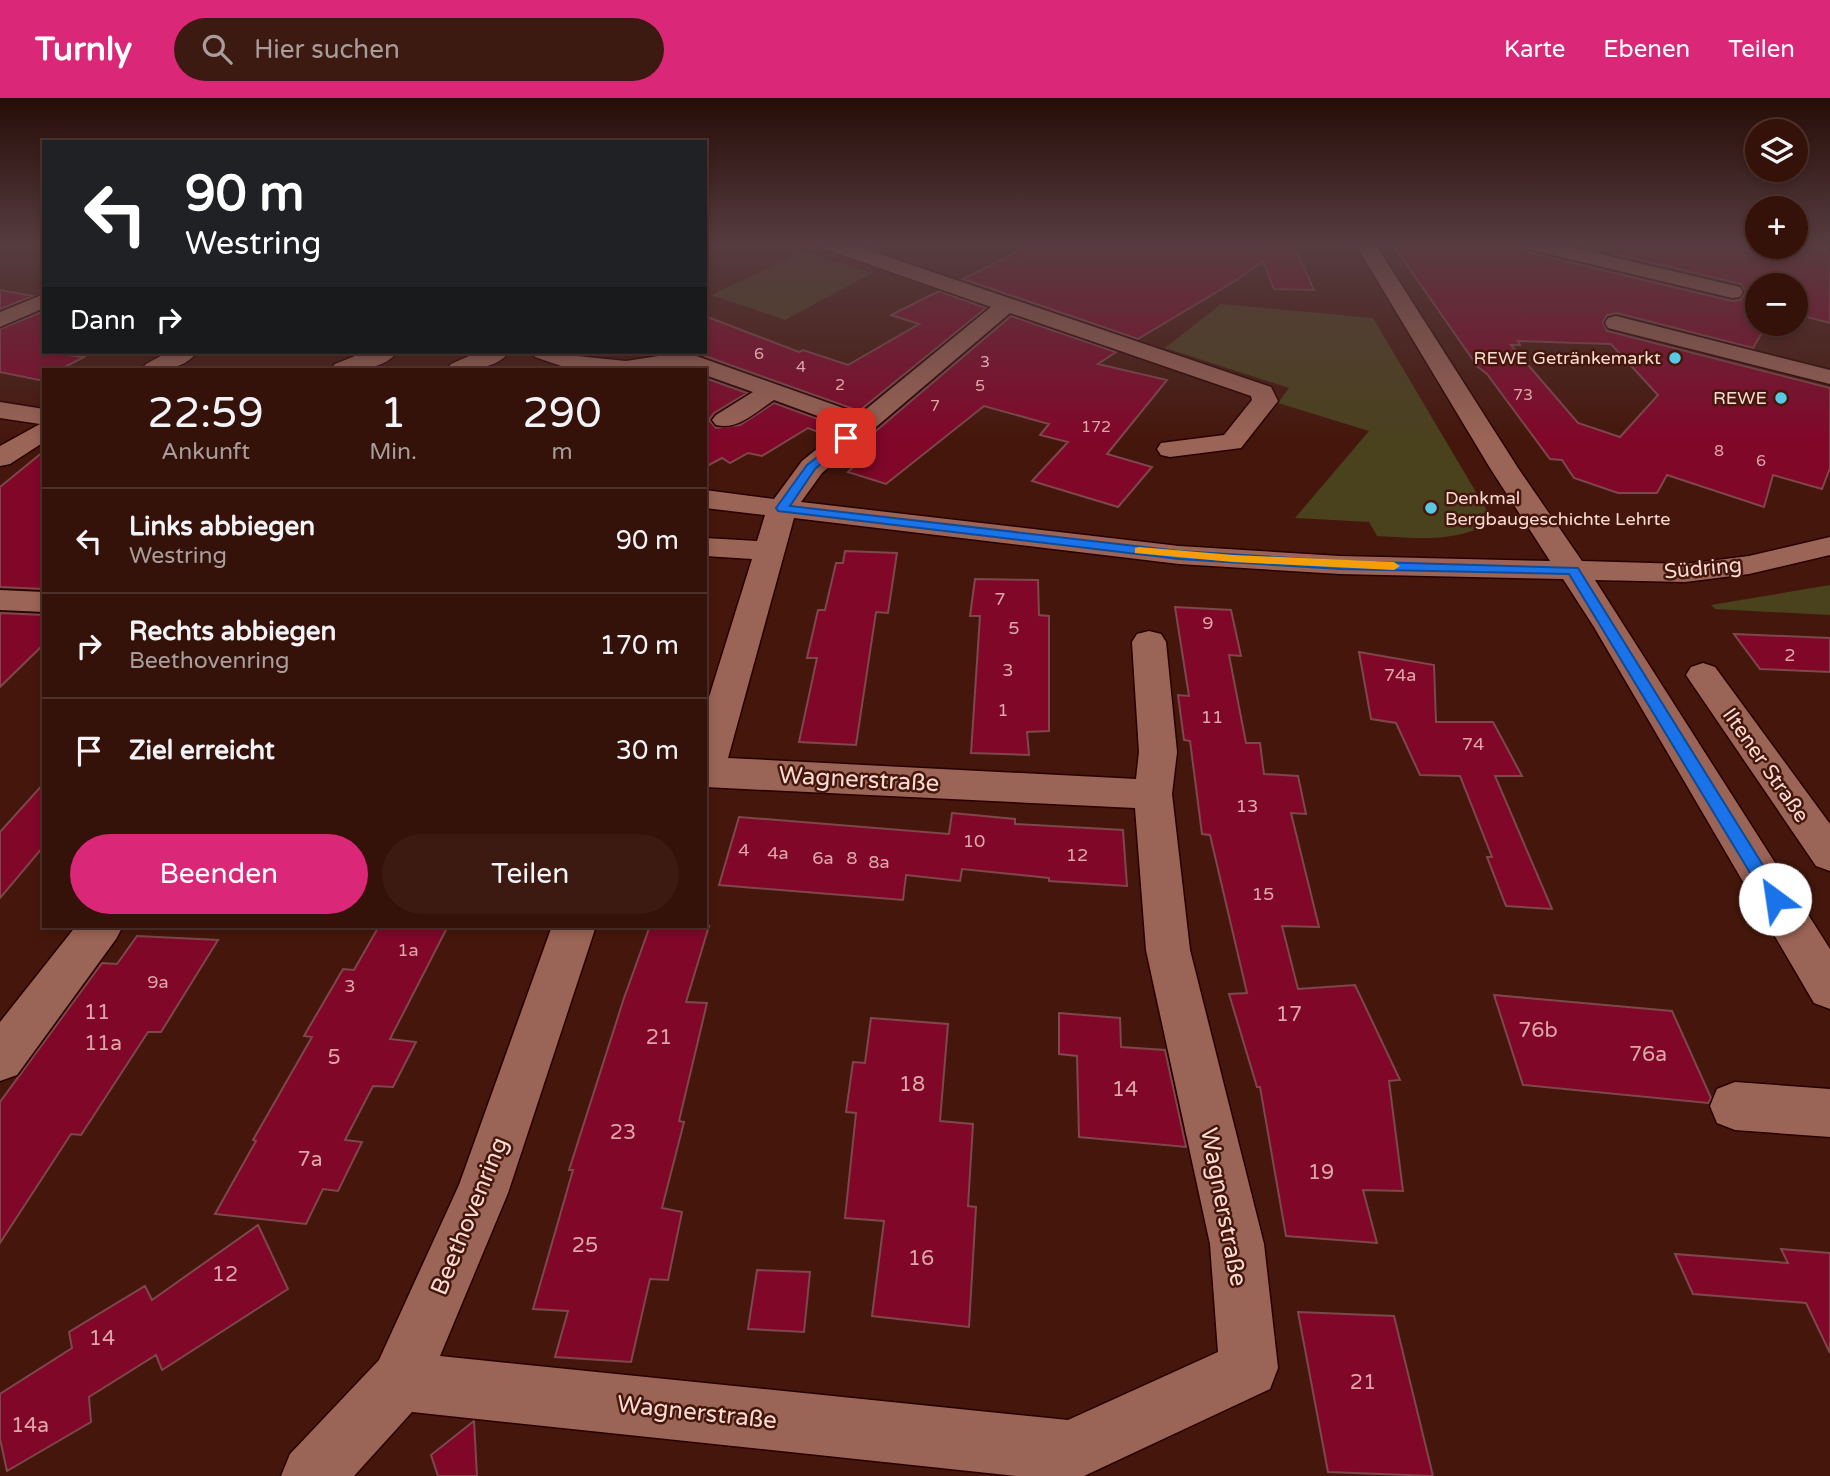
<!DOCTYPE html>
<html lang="de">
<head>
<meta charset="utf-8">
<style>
	body { margin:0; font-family:"Varela Round",sans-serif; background:#3c1a12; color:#f1f3f6; height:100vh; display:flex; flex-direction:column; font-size:26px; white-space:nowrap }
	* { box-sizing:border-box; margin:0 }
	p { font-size:23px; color:#a99d9c }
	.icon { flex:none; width:38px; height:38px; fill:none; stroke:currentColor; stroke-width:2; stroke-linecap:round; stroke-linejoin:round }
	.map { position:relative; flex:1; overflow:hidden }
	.details { position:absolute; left:42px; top:270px; width:665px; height:560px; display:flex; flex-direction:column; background:#341109; border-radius:0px; box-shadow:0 4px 10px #0003,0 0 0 2px #4e312a }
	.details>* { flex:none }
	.guide { position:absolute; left:42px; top:42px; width:665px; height:214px; border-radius:0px; box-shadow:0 4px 10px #0003,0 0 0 2px #4e312a; background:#202124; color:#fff; overflow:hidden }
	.tools { position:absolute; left:1745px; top:21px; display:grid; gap:14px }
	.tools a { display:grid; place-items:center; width:63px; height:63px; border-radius:50%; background:#341109; box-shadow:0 4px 10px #0003,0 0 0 2px #4e312a; font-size:35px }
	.pin { position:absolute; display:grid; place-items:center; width:60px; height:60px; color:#fff; margin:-30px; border-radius:14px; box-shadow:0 4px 10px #0006 }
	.me { position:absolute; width:77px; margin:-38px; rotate:329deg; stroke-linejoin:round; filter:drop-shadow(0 0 5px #0008) }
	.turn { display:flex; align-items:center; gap:24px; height:147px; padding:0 28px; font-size:32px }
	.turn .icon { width:91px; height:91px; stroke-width:2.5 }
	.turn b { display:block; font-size:49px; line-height:60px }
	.then { display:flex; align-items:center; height:66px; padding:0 28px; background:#0003; gap:14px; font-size:26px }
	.eta { display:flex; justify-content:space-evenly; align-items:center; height:119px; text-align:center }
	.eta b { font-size:42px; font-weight:600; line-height:49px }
	.primary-button { display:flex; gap:14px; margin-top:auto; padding:14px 28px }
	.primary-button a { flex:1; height:80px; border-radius:42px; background:#db2777; color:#fff; font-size:28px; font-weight:600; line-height:80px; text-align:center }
	.primary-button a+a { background:#3c1a12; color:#f1f3f6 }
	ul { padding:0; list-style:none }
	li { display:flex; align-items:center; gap:21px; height:105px; padding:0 28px; border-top:2px solid #4e312a }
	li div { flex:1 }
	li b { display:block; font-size:26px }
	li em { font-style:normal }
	header { display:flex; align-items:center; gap:42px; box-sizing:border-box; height:98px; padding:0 35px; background:#db2777; color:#fff }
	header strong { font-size:33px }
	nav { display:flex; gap:38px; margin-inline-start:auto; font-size:24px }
	.search { width:490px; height:63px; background:#3c1a12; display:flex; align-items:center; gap:18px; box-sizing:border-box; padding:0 24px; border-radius:38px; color:#a99d9c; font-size:26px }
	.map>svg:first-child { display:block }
	.green { fill:#4a411d }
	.building { fill:#810729; stroke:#7d474b; stroke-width:2; fill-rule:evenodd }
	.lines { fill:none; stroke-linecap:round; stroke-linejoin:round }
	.minor-casing { stroke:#290000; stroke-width:3 }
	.minor { fill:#9a6456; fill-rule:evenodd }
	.route { fill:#1a73e8; stroke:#114b97; stroke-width:2 }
	.slow { fill:#f59e0b }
	.poi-dot { fill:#57c9e3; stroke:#45170c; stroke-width:2.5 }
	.labels { text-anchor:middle; stroke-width:5; stroke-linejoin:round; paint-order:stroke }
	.far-number-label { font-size:16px; fill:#dca6a8 }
	.far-poi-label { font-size:18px; fill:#fadbd2; stroke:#45170c; text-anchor:end }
	.number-label { font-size:18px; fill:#dca6a8 }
	.street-label { font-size:21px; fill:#fadbd2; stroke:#45170c }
	.near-number-label { font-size:21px; fill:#dca6a8 }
	.near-street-label { font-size:24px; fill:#fadbd2; stroke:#45170c }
</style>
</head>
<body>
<header>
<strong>Turnly</strong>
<div class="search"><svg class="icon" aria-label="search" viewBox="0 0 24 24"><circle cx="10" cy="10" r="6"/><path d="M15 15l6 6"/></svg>Hier suchen</div>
<nav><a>Karte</a><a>Ebenen</a><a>Teilen</a></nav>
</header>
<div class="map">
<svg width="1830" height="1378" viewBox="0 0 1830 1378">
	<rect width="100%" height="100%" fill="#45170c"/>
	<path class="green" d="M803 153 872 175 785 222 712 197Z
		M1221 206 1373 220 1486 411 1488 426C1452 445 1416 440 1377 438L1369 424 1295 420 1369 333 1278 305 1289 290 1165 250Z
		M1830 487V517L1715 511 1711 507Z"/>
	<path class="building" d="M1031 147H1294L1314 192 1274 191 1263 163 1235 183 1138 241 963 181Z
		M1393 147H1514L1527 154 1732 203 1740 202 1745 195 1741 186 1614 156 1610 147H1806L1830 153V225L1796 216V187H1757V226H1767L1753 250 1617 215 1607 217 1603 224 1607 233 1830 290V370L1822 391 1773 377 1764 409 1667 377 1657 395H1618L1574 380 1562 362 1550 361 1487 276 1478 269ZM1518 243 1611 246 1658 297 1620 339 1578 325 1511 247H1520Z
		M0 192 33 198 0 211Z
		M939 193 986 210 859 313 705 258V218L799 254 803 252 848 267 919 226 891 217Z
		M44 213V254L84 259 61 271H44V280L39 282 0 274V231Z
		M1011 218 1116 254 1098 266 1167 282 1107 356 1152 369 1118 409 1032 383 1068 344 1040 337 1049 326 984 308 886 386 848 374 869 353 857 349Z
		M705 280 747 295 714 315 709 322 716 330 740 327 774 305 840 329 829 338 808 330 762 358 748 355 730 365 722 360 705 369Z
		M44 353V491L0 489V389Z
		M845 453 897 455 888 515 876 514 856 647 799 644 817 560H807L818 512H825L836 465H843Z
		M975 481 1038 482 1039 517 1049 518V633L1027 634 1029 657 971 655 980 518H970Z
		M1175 509 1231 512 1241 558 1229 557 1246 645H1260L1264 676 1298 678 1306 716 1291 715 1319 829 1282 828 1298 891 1355 887 1400 982 1389 983 1403 1093 1363 1092 1377 1145 1286 1138 1260 989H1257L1229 896 1247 895 1210 737 1202 736 1190 643 1184 642 1178 597 1189 598Z
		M0 515 44 517V546L0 589Z
		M1734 536 1830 540V574L1760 571Z
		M1359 554 1434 567 1436 624H1493L1522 678H1495L1552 811 1506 808 1487 759H1492L1460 678 1420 677 1396 625 1371 621Z
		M44 685V748L0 800V734Z
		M952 715 1015 721V726L1123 732 1127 788 1049 783V780L962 771 960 783 906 777 903 802 719 787 739 719 949 736Z
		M379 828H448L390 941 416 944 393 989 373 988 345 1042 362 1044 338 1093 323 1091 306 1126 215 1116 256 1043 253 1042 312 939 304 938 343 871 354 872Z
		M650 828H709L686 904 707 905 679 1023 684 1024 662 1110 682 1114 668 1182 650 1181 631 1264 555 1259 568 1213 533 1211 573 1072H569L624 900Z
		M137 838 218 842 161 934H148L81 1037 71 1036 0 1145V1004L102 865 117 866Z
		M1494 897 1672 913 1711 1000 1708 1005 1523 987Z
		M1059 915 1120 920 1121 949 1165 952 1186 1049 1079 1039 1077 958 1059 956Z
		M871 920 948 926 940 1023 973 1026 968 1108 976 1109 969 1229 872 1218 884 1123 845 1120 856 1015 846 1014 853 964 865 965Z
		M258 1127 288 1191 162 1272 156 1257 89 1299 91 1324 7 1373 0 1341V1296L72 1250 69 1234 145 1188 152 1202Z
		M1781 1151 1830 1155V1255L1806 1205 1693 1196 1675 1156 1788 1165Z
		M757 1172 810 1174 804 1234 748 1231Z
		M1298 1214 1394 1218 1433 1378 1328 1374Z
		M474 1323 477 1378H438L431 1357Z"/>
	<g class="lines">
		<defs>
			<path id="minor" d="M822 147H853L1271 289 1278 303 1241 350 1170 359 1161 357 1157 351 1161 345 1224 337 1252 302 1251 298 1010 215 822 375 801 404 1179 448 1340 458 1550 463 1490 370 1356 147H1376L1518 370 1582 463 1685 466 1749 458 1830 439V457L1749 476 1685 484 1595 482 1830 851V911L1814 905 1594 529 1563 481 1340 476 1179 466 794 420 728 660 1136 681 1139 654 1132 544 1137 536 1149 533 1161 536 1166 544 1177 654 1172 696 1190 852 1264 1146 1278 1270 1270 1291 1084 1378H1016L412 1314 354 1378H281L290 1356 379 1262 459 1087 552 828H596L508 1095 440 1258 1068 1322 1218 1254 1210 1146 1146 852 1135 710 705 689V612L752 461 705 458V440L757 443 765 417 705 410V392L774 401 802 363 845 328 774 302C757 313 737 333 716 327L712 322 716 317 753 294 705 277V271L683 268 665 271H570L535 259 531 254H565L577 258 626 263 685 254 860 316 991 209 825 151Z
				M1525 147H1562L1740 189 1743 194 1740 199 1732 200 1528 151Z
				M44 196V210L0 229V214Z
				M1616 218 1830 272V286L1608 230 1605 225 1608 220Z
				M168 254H197C184 272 161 272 142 271L146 266Z
				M365 254H397C384 273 351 272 331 271L335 266Z
				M478 254H509C496 272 467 272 447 271L451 266Z
				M0 304 44 311V344L10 366 0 368V348L40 326 0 320Z
				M0 492 44 494V514L0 512Z
				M1703 565 1715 569 1830 726V773L1816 768 1686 577 1691 569Z
				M76 828H123L116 841 17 977 0 983V924Z
				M1735 984 1830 991V1039L1735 1032 1717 1025 1710 1008 1717 991Z"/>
		</defs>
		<use href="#minor" class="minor-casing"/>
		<use href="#minor" class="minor"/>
	</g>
	<linearGradient id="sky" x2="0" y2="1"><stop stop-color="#260d07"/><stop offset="0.43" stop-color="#563c40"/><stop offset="1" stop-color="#563c40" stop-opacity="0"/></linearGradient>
	<rect width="1830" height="340" fill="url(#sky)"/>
	<path class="route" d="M846 337 850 338V342L815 371 790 408 1179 453 1340 463 1578 470 1784 801 1781 806H1769L1569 476 1340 471 1179 461 778 413 776 410 807 367Z"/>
	<path class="slow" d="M1139 449 1233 457 1394 464 1400 468 1394 472 1233 464 1135 455V450Z"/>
	<g class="poi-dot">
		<circle cx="1675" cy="260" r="7"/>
		<circle cx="1781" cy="300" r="7"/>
		<circle cx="1431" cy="410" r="7"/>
	</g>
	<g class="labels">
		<g class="far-number-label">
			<text x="759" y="261">6</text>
			<text x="985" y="269">3</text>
			<text x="801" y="274">4</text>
			<text x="840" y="292">2</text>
			<text x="980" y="293">5</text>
			<text x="1523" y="302">73</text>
			<text x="935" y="313">7</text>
			<text x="1096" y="334">172</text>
			<text x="1719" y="358">8</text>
			<text x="1761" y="368">6</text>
		</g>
		<g class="far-poi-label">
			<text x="1661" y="266">REWE Getränkemarkt</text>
			<text x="1767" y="306">REWE</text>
			<text x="1445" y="406" text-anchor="start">Denkmal<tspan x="1445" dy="21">Bergbaugeschichte Lehrte</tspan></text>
		</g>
		<g class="number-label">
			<text x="1000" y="507">7</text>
			<text x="1208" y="531">9</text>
			<text x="1014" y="536">5</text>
			<text x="1790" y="563">2</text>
			<text x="1008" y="578">3</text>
			<text x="1400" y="583">74a</text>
			<text x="1003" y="618">1</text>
			<text x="1212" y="625">11</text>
			<text x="1473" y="652">74</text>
			<text x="1247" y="714">13</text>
			<text x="974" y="749">10</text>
			<text x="744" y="758">4</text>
			<text x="778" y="761">4a</text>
			<text x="1077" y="763">12</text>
			<text x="823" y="766">6a</text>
			<text x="852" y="766">8</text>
			<text x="879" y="770">8a</text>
			<text x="1263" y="802">15</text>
			<text x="408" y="858">1a</text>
			<text x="158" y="890">9a</text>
			<text x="350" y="894">3</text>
		</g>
		<g class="street-label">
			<text transform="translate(1703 470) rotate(-5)" y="7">Südring</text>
			<text transform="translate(1766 667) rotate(55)" y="7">Iltener Straße</text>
		</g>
		<g class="near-number-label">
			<text x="97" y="921">11</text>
			<text x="1289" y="923">17</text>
			<text x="1538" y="939">76b</text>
			<text x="659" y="946">21</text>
			<text x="103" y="952">11a</text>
			<text x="1648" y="963">76a</text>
			<text x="334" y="966">5</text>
			<text x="912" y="993">18</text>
			<text x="1125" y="998">14</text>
			<text x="623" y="1041">23</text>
			<text x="310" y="1068">7a</text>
			<text x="1321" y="1081">19</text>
			<text x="585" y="1154">25</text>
			<text x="921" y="1167">16</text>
			<text x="225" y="1183">12</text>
			<text x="102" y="1247">14</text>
			<text x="1363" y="1291">21</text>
			<text x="30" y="1334">14a</text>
		</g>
		<g class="near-street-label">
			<text transform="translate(859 681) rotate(3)" y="8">Wagnerstraße</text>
			<text transform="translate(1224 1109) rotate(79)" y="8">Wagnerstraße</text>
			<text transform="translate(469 1118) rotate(-68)" y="8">Beethovenring</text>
			<text transform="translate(697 1314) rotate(6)" y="8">Wagnerstraße</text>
		</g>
	</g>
</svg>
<div class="tools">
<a><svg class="icon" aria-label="layers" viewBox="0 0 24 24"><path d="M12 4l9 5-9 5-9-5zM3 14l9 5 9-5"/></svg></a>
<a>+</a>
<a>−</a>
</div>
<div class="pin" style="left:846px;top:340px;background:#d93025"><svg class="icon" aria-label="arrive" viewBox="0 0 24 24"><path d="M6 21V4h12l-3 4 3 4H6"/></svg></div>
<svg class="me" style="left:1775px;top:801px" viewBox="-20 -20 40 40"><circle r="19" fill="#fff"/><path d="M0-13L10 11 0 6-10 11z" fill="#1a73e8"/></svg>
<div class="guide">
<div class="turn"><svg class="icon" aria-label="left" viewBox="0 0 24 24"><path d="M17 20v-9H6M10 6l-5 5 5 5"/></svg><div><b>90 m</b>Westring</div></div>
<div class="then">Dann<svg class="icon" aria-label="right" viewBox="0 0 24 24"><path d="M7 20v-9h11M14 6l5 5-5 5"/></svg></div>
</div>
<section class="details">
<div class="eta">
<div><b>22:59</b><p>Ankunft</p></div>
<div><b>1</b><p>Min.</p></div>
<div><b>290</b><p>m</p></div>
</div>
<ul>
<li><svg class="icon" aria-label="left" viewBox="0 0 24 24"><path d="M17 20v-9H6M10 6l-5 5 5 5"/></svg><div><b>Links abbiegen</b><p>Westring</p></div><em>90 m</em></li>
<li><svg class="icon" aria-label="right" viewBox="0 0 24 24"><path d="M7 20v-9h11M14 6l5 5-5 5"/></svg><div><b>Rechts abbiegen</b><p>Beethovenring</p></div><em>170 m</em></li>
<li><svg class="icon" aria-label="arrive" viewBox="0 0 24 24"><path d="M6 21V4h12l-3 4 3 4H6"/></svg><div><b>Ziel erreicht</b></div><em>30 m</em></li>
</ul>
<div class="primary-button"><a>Beenden</a><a>Teilen</a></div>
</section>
</div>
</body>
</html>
